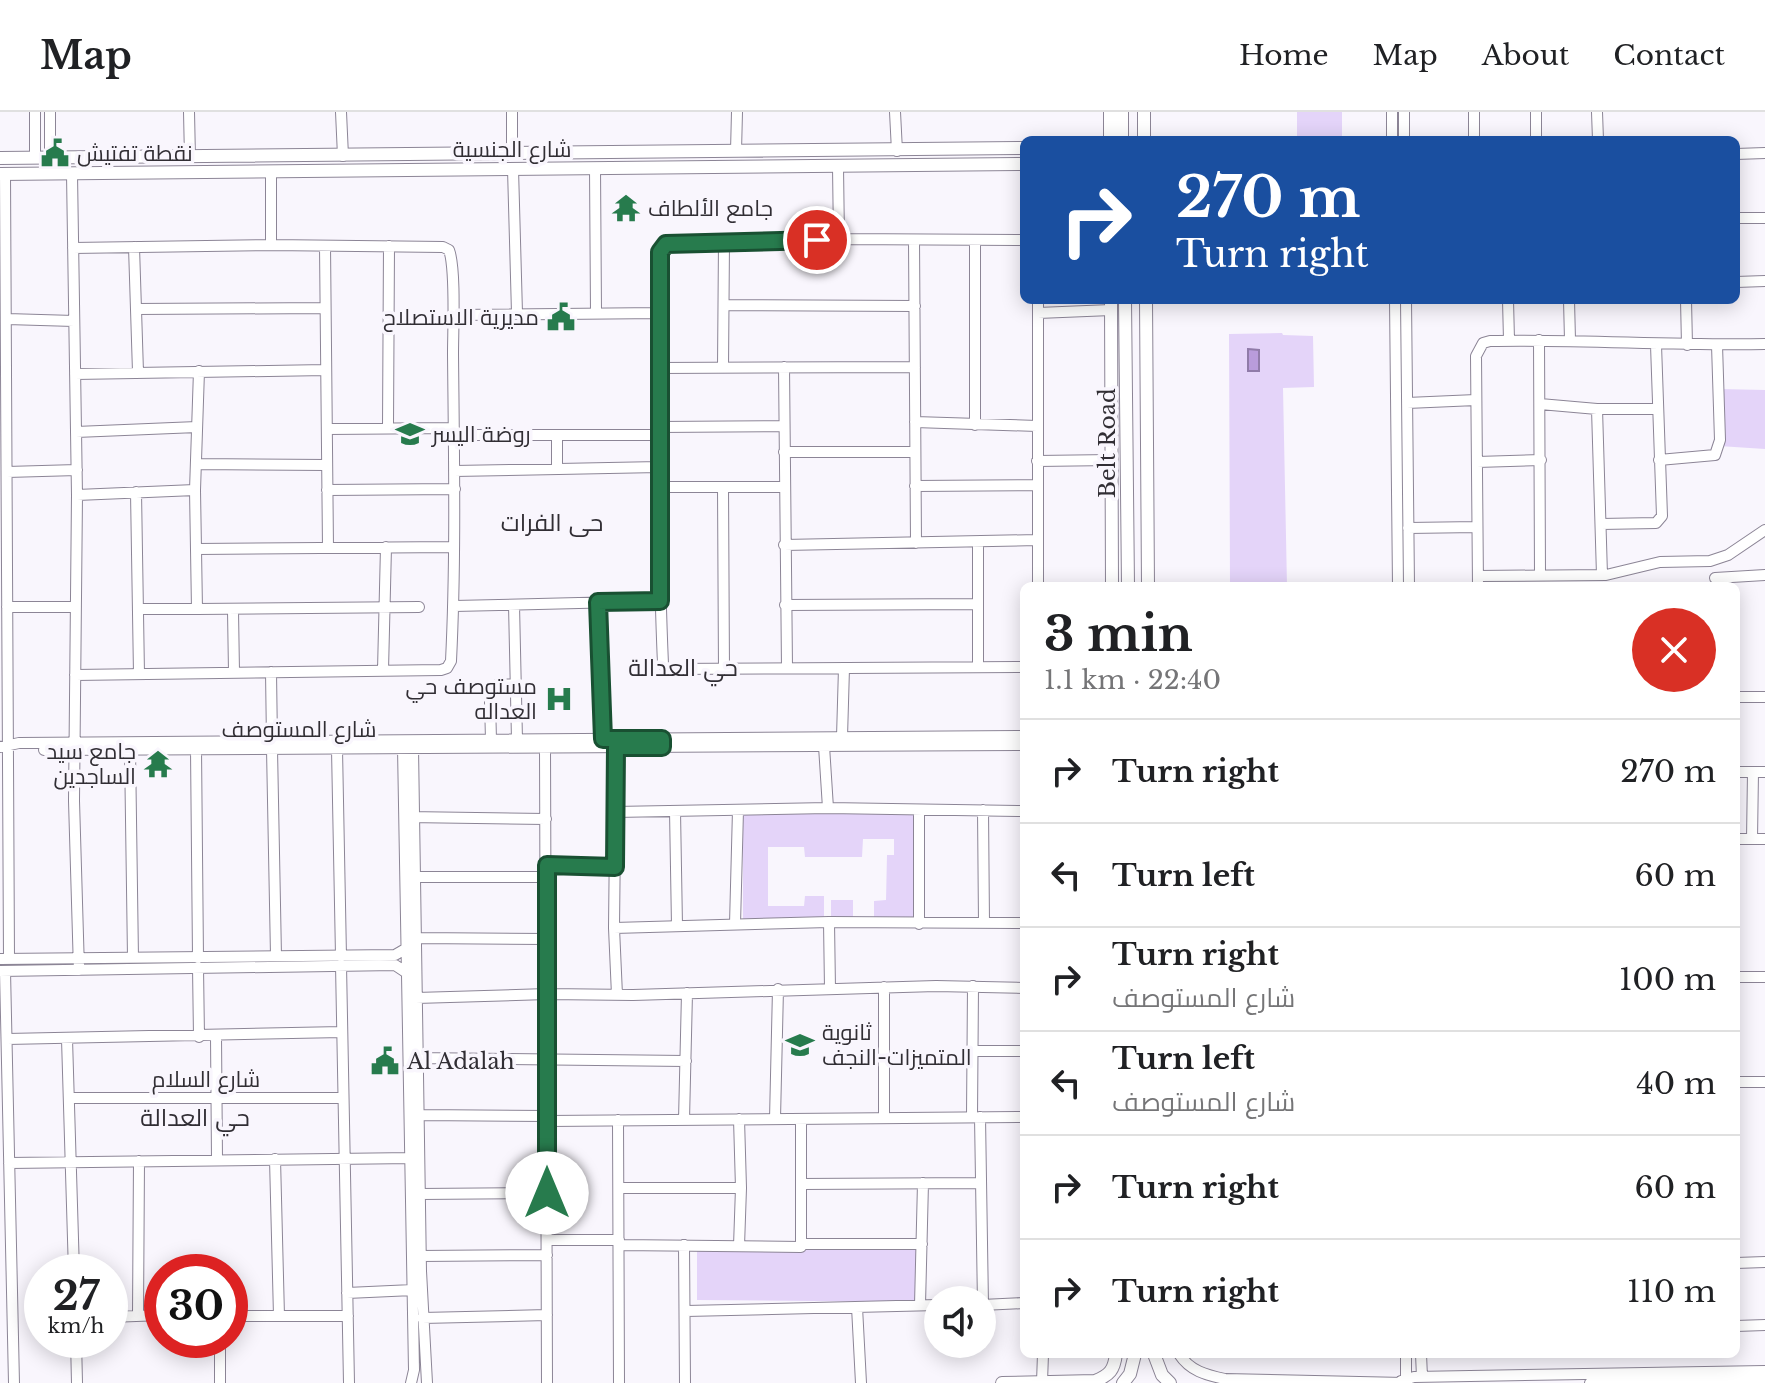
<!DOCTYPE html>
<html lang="en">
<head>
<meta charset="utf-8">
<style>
	body { margin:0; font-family:"Libre Baskerville",Cairo,serif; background:#f6f6f6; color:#202124; height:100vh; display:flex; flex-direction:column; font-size:30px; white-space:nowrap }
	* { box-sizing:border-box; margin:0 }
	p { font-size:26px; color:#757577 }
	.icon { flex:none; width:44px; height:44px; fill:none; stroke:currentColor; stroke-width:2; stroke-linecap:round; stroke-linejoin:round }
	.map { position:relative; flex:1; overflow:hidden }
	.drawer { position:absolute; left:1020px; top:470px; width:720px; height:776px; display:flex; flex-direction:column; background:#fff; border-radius:12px; box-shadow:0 4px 20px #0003 }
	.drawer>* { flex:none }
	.guide { position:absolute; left:1020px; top:24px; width:720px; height:168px; border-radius:12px; box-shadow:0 4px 20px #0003; background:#1a4fa0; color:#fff; overflow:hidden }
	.buttons { position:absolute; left:924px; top:1174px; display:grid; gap:16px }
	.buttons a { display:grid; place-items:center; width:72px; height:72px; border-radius:50%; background:#fff; box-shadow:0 4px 20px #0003; font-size:40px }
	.speed { position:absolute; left:24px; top:1142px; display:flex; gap:16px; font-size:40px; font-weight:700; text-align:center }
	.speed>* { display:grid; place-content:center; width:104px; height:104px; border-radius:50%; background:#fff; box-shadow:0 4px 20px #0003; line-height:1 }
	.speed small { font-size:20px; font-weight:400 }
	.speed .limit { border:12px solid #d22; background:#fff; color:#111 }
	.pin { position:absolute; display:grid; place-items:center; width:68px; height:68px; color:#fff; margin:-34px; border:4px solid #fff; border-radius:50%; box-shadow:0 2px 8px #0007 }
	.me { position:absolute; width:88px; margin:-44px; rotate:0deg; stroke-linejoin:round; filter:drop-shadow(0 0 6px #0008) }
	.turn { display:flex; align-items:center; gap:28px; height:168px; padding:0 24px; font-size:36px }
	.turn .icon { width:104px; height:104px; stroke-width:2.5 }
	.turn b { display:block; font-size:56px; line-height:68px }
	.round { display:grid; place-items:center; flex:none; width:84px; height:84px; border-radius:42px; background:#f6f6f6 }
	.summary { display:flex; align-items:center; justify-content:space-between; height:136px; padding:0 24px }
	h1 { font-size:48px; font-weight:700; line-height:60px }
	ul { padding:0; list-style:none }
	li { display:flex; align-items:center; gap:24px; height:104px; padding:0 24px; border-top:2px solid #e0e0e0 }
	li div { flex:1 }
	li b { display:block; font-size:30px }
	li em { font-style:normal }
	header { display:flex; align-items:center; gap:48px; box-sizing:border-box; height:112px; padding:0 40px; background:#fff; border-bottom:2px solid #e0e0e0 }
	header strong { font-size:38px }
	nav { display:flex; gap:44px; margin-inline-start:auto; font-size:28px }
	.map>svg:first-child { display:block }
	.green { fill:#e4d4f9 }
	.water { fill:#b99cdb; stroke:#907ba9; stroke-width:2 }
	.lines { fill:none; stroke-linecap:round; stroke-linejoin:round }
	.minor-casing { stroke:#8c8596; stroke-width:12 }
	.major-casing { stroke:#8c8596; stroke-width:14 }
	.minor { stroke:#fff; stroke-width:10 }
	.major { stroke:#fff; stroke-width:12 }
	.route-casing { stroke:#195032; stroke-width:20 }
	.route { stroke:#277b4d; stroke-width:14 }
	.labels { text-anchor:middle; stroke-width:7; stroke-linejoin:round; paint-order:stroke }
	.street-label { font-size:22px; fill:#312e34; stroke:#f9f6fd }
	.poi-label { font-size:22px; fill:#312e34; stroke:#f9f6fd; text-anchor:start }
	.neighbourhood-label { font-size:24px; fill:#312e34; stroke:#f9f6fd }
</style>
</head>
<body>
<header>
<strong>Map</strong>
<nav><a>Home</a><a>Map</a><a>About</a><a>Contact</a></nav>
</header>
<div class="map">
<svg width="1765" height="1271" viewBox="0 0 1765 1271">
	<rect width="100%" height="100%" fill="#f9f6fd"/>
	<path class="green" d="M1297 0H1342V28H1297Z
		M1282 221 1283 223 1313 224 1314 275 1283 276 1287 474H1230L1229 222Z
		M1719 277 1765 278V337L1719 334Z
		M743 701H915L914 808H874V789L886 788 887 743H894V727H863L862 745H805L804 735H768V794H804L805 784H824V807H743Z
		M831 788H853V808H831Z
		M697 1135 919 1136 918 1190 697 1188Z"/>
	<path class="water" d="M1248 237 1259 238V259H1248Z"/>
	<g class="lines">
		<defs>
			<path id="minor" d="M35 0V46
				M50 0V46
				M189 0 190 46
				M341 0 343 44
				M512 0V41
				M895 0 897 39
				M1392 0V28
				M1404 0V28
				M1474 0V28
				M1536 0V28
				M1597 0 1598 28
				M736 39 737 0
				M1736 42 1765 41
				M838 55 839 127
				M595 56 596 201
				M513 57 517 201
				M271 59V133
				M5 62 9 847
				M72 62 77 383 74 689 79 858
				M1736 106H1765
				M914 128 916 431
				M1024 128 839 127 666 132 660 140C659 277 657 415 663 552L667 557 1024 555
				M325 134 328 436
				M134 135 138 260
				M73 136 271 133 443 135 449 138C456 157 453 218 453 242 454 344 456 447 451 549L447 556 441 558 75 563
				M1736 170 1765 169
				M1038 188V474
				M1395 188 1398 474
				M1406 188 1409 474
				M1508 188 1509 228
				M1569 188 1570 228
				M1686 188 1687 233
				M725 193 915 194
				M136 197 325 196
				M1038 201 1111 198
				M453 203 660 201
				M7 207 74 209
				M1539 228 1540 463
				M723 255 724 130
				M784 255 787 556
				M659 256 915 255
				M75 262 326 258
				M1407 291 1476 288
				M1540 292 1597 297H1657
				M1597 297 1602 463
				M915 310 1037 314
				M975 313V128
				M388 315 389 134
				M659 315 784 314
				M327 317 454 316
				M76 320 197 315
				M454 323H659
				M784 340H915
				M1659 348 1715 343 1720 328 1717 233
				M1037 349 1112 348
				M1477 350 1541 348
				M196 352 326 353
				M557 357V323
				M454 359 659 355
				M7 360 77 358
				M915 374 1037 373
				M660 375H784
				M723 375 724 558
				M327 378 455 377
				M136 380 139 562
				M77 383 195 378
				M1601 412 1656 411 1662 404 1656 233
				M1408 416 1477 415
				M784 433 1037 428
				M197 437 453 435
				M1478 464 1606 463 1660 450 1710 449 1728 443 1765 418
				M1715 466 1765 463
				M1478 474 1476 244 1483 231 1490 229C1582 227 1673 234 1765 232
				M598 490 603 627
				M514 493 517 628
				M785 493 978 492
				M454 494 660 489
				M7 495H76
				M138 497H197L195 378 199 259
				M197 497 419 495
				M233 499 234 560
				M978 555V430
				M383 558 386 435
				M271 560 272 630
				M1736 585H1765
				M842 625 844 556
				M491 628 490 589 493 575 497 573 516 572
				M824 634 828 696
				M0 635 19 631 1024 624
				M545 635 547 1271
				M616 635 614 816 617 883
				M403 636 414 1258 411 1271
				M413 636 421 1159 427 1271
				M196 637 198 845
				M272 637 276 844
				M337 637 341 844
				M44 638 1024 633
				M130 638 133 846
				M1736 660H1765
				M983 698 984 811
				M675 699 677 814
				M615 700 828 696 1024 699
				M408 705 546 707
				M1736 727H1765
				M1752 727 1753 660
				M547 753 615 755
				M414 765H547
				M829 810 830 877
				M735 812 738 698
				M919 812V698
				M614 816 829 810 1024 811
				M415 826 547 827
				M0 847 395 843 407 836
				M341 853 349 1271
				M198 855 199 925
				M0 859 395 853 407 861
				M5 859 14 1271
				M1736 865H1765
				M884 875V1006
				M416 886 547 882 633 883 936 874 1024 876
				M216 924 217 1048
				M7 927 342 920
				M67 927 74 1160
				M973 939H1024
				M412 946 686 949
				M1736 970H1765
				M69 986H343
				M419 1003 548 1004
				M972 1005 973 874
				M980 1005 983 1193
				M739 1007 741 1076 739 1134
				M775 1007 778 877
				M618 1008 619 1271
				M684 1008 687 881
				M548 1009 1024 1005
				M275 1047 279 1204
				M9 1051 412 1046
				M801 1072 981 1071
				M619 1076H741
				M420 1082 547 1081
				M547 1128H619
				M802 1132H922
				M619 1133 801 1135V1007
				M684 1133 685 1271
				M420 1144 547 1143
				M1736 1151 1765 1150
				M347 1181 413 1178
				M920 1193 923 1071
				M982 1193 1024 1191
				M857 1195 861 1271
				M686 1199 938 1193
				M138 1203 139 1049
				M230 1204H348
				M110 1205 162 1203
				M422 1206 547 1203
				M1736 1214 1765 1213
				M76 1228 77 1271
				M220 1228V1271
				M1179 1242C1190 1259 1206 1263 1225 1267L1404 1271
				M1406 1242V1267
				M1421 1242 1422 1265
				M1401 1269 1414 1265 1765 1259
				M1042 1270 1043 1242
				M1590 1271 1765 1269"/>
			<path id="major" d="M1110 0V28
				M1122 0V28
				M1144 0V28
				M0 46 1024 36
				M0 62 1024 52
				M1111 188 1112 474
				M1125 188 1128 474
				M1146 188 1148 474
				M1154 1242 1162 1263 1170 1271
				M1002 1271 1095 1269C1110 1263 1114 1258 1116 1242
				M1123 1271 1130 1262 1135 1242"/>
		</defs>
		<use href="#minor" class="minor-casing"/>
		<use href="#major" class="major-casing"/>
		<use href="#minor" class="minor"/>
		<use href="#major" class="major"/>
	</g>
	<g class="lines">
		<defs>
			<path id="route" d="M547 1081V753L615 755 616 635H662V627H603L598 490 660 489V140L666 132 817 128"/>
		</defs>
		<use href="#route" class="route-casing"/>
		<use href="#route" class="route"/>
	</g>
	<defs>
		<symbol id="civic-bare" viewBox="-9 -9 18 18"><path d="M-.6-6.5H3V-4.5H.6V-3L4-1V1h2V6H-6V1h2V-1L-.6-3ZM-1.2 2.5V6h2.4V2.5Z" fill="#277b4d" stroke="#f9f6fd" stroke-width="2.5" paint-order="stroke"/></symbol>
		<symbol id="temple-bare" viewBox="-9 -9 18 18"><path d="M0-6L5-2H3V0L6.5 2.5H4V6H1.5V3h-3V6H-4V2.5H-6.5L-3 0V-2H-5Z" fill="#277b4d" stroke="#f9f6fd" stroke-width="2.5" paint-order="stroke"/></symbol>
		<symbol id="school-bare" viewBox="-9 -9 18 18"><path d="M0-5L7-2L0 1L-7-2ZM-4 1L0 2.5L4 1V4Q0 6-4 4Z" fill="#277b4d" stroke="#f9f6fd" stroke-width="2.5" paint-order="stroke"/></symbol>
		<symbol id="hospital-bare" viewBox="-9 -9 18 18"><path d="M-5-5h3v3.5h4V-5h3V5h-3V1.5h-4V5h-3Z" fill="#277b4d" stroke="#f9f6fd" stroke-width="2.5" paint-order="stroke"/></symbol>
	</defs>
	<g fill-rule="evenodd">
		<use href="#civic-bare" x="35" y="21" width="40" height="40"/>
		<use href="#temple-bare" x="606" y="76" width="40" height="40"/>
		<use href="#civic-bare" x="541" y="185" width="40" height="40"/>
		<use href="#school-bare" x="390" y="302" width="40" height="40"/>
		<use href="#hospital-bare" x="539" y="567" width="40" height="40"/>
		<use href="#temple-bare" x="138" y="632" width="40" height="40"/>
		<use href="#school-bare" x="780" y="913" width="40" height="40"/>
		<use href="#civic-bare" x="365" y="929" width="40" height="40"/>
	</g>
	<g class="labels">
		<g class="street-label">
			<text x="512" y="45">شارع الجنسية</text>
			<text transform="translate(1107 331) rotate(-90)" y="8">Belt Road</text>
			<text x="299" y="625">شارع المستوصف</text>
			<text x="206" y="975">شارع السلام</text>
		</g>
		<g class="poi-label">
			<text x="77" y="49">نقطة تفتيش</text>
			<text x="648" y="104">جامع الألطاف</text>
			<text x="539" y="213" text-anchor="end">مديرية الاستصلاح</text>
			<text x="432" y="330">روضة اليسر</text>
			<text x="537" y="582" text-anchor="end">مستوصف حي<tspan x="537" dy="25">العداله</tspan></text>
			<text x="136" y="647" text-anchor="end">جامع سيد<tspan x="136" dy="25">الساجدين</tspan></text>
			<text x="822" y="928">ثانوية<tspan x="822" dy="25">المتميزات-النجف</tspan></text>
			<text x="407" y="957">Al Adalah</text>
		</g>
		<g class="neighbourhood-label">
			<text x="552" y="419">حی الفرات</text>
			<text x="683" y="564">حي العدالة</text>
			<text x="195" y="1014">حي العدالة</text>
		</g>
	</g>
</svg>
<div class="buttons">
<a><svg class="icon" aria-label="sound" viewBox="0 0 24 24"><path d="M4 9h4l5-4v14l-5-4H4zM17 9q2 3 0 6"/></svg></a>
</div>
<div class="speed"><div>27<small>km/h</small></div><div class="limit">30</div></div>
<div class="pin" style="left:817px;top:128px;background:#d93025"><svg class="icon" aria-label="arrive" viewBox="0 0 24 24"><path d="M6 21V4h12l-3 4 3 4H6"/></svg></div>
<svg class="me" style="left:547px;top:1081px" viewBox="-20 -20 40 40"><circle r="19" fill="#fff"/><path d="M0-13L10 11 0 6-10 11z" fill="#277b4d"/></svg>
<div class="guide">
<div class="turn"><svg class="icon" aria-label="right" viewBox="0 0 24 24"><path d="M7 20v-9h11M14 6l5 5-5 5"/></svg><div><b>270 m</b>Turn right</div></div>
</div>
<section class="drawer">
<div class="summary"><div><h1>3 min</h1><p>1.1 km · 22:40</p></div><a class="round" style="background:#d93025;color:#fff"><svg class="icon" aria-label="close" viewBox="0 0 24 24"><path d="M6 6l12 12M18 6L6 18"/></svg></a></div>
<ul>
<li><svg class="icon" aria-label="right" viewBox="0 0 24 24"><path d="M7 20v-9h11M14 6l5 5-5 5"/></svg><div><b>Turn right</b></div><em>270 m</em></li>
<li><svg class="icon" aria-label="left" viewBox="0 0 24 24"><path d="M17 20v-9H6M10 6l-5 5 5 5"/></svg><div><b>Turn left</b></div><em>60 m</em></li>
<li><svg class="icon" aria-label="right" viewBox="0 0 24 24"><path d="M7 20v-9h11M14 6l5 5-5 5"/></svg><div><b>Turn right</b><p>شارع المستوصف</p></div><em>100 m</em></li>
<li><svg class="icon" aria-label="left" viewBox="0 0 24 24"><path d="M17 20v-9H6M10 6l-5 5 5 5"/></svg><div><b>Turn left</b><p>شارع المستوصف</p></div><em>40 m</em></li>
<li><svg class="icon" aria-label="right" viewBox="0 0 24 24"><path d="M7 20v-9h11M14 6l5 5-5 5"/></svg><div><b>Turn right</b></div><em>60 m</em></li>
<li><svg class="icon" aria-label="right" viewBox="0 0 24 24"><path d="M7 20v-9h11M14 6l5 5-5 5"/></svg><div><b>Turn right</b></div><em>110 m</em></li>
</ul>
</section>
</div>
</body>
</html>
